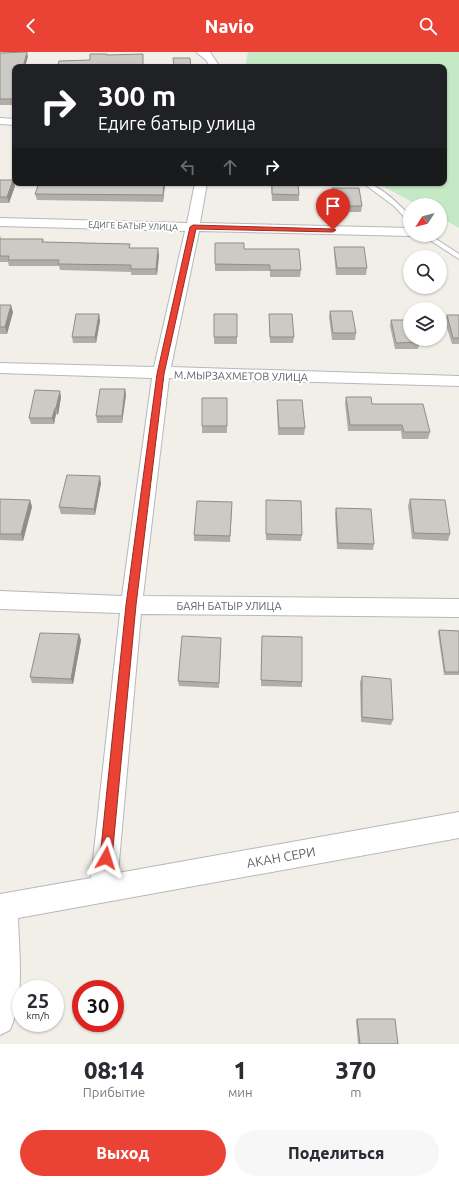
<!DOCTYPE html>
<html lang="ru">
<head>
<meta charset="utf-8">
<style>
	body { margin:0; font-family:Ubuntu,sans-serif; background:#f7f7f7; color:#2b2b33; height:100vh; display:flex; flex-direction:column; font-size:15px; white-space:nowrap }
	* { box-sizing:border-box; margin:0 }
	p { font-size:13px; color:#7c7c81 }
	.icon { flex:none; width:22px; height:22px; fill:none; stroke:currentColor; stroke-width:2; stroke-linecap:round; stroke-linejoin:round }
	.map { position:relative; height:992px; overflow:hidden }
	.sheet { display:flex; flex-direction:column; background:#fff; flex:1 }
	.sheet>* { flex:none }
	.banner { position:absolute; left:12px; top:12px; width:435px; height:122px; border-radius:8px; box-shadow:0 1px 3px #0004; background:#202124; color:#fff; overflow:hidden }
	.needle { width:26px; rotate:234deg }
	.controls { position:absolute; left:403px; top:146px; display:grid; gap:8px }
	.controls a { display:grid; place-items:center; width:44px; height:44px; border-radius:50%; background:#fff; box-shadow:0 1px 3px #0004; font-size:20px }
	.speed { position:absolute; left:12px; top:928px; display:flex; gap:8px; font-size:20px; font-weight:700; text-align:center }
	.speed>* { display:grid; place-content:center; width:52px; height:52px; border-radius:50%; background:#fff; box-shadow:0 1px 3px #0004; line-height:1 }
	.speed small { font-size:10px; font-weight:400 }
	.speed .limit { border:6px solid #d22; background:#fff; color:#111 }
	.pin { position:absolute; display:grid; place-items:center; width:34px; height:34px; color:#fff; margin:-41px -17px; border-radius:50% 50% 50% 0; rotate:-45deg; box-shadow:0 0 4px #0007 }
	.pin .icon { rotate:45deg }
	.me { position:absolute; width:44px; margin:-22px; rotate:6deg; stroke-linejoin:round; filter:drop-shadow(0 0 3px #0008) }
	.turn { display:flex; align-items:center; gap:14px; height:84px; padding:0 20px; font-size:18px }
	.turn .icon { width:52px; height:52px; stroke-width:2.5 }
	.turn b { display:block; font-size:28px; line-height:34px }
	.lanes { display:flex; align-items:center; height:38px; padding:0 20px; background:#0003; justify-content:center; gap:20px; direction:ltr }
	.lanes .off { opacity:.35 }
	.eta { display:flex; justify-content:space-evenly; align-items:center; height:68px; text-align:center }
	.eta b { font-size:24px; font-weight:800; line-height:28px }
	.action { display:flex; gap:8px; margin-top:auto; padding:8px 20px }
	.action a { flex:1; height:46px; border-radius:24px; background:#ea4335; color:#fff; font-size:16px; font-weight:800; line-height:46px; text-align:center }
	.action a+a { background:#f7f7f7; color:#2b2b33 }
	header { display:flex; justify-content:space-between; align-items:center; height:52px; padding:0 20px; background:#ea4335; color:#fff; font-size:18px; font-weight:800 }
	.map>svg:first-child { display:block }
	.green { fill:#c5e8c5 }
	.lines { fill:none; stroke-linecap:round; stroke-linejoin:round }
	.lane-casing { stroke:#b5b8bc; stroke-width:2 }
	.street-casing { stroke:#b5b8bc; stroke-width:2 }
	.lane { fill:#fff; fill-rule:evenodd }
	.street { fill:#fff; fill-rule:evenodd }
	.wall { fill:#afaea9 }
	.shaded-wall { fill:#8f8d8a }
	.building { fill:#cccac5; stroke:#8f8d8a }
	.route { fill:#ea4335; stroke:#982c22 }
	.labels { text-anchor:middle; stroke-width:4; stroke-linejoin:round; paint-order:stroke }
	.far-street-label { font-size:9px; fill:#5f6368; stroke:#fff }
	.street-label { font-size:11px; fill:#5f6368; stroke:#fff }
	.near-street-label { font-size:13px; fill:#5f6368; stroke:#fff }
</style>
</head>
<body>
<header><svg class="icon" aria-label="back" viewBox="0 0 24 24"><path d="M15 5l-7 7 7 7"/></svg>Navio<svg class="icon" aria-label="search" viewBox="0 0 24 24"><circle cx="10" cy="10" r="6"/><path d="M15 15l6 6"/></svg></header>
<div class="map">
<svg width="459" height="992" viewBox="0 0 459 992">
	<rect width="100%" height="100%" fill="#f1efe8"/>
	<path class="green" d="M248 0H459V176L440 165V153H418L377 131H444V15H245Z"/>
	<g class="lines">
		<defs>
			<path id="lane" d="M363 131C378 131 400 153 410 164V170L408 169 394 154Z
				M422 183H430L459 202V207Z"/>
			<path id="street" d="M196 0H210L220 15H210L206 8Z
				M0 66 15 67V73L0 72Z
				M195 131H207L200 171 410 176V183H414L410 184 199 179 171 315 459 324V334L169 326 143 544 459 547V565L141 562 118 821 459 760V786L18 866C19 903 25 944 10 978L0 983V842L91 826 120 561 0 557V539L122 544 152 326 0 321V311L154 315 185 179 0 174V166L187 171Z"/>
		</defs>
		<use href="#lane" class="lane-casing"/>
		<use href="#street" class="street-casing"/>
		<use href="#lane" class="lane"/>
		<use href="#street" class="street"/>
	</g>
	<path class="wall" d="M0 1 28 5 15 15V53H0Z
		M0 128 15 134 9 151H0Z
		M39 131H165V132L163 150 37 148 35 142Z
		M271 131H298L299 143V149H272Z
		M332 136 362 154 361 160H334L331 142Z
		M0 183 1 187H43L44 190 130 192V196L159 203 157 223H131V220L60 218 59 214H9L8 210H0Z
		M334 195 367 216 366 223H336L334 201Z
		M244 197 301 218 300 225H270V219H215V212Z
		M0 253 13 260 7 282H0Z
		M330 259 356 281 355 288H332L329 265Z
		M99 262 100 269 96 291H73L72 285Z
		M214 262H237V292H214Z
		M269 262 294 285 293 291H270L269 269Z
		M447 263H459V292H452L445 270Z
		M391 268 420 290 418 297H395L390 274Z
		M125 337 126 343 122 371H97L96 364Z
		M61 345 58 363 56 362 54 372H31L29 366Z
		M346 345 372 352 430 380 428 387H402L401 379H348L345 351Z
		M227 346V381H202V374Z
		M277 348 305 376 304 383H278L277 355Z
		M101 431 95 463 61 462 59 455Z
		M0 447 30 448 32 455 23 489 0 488Z
		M410 447 450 482 448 489 412 487 408 454Z
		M266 454 302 483 301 489 266 488Z
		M232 456 230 490 194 489V483Z
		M336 456 374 492 373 498 337 497 335 462Z
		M439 578 459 579V623H444L438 581Z
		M79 582 81 588 73 632 32 631 30 625Z
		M221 586 219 636 179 634 178 629Z
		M262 589 302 630V635L261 634Z
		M362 624 393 668 391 673 361 670 360 630Z
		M357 967 398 992H358L356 969Z"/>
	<path class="shaded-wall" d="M27 0 28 5 25 15H23Z
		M13 128 15 134 9 151 7 145Z
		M164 131H165V132L163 150V143Z
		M158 196 159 203 157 223 156 217Z
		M11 253 13 260 7 282 5 275Z
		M99 262 100 269 96 291 95 285Z
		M125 337 126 343 122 371V364Z
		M60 339 61 345 58 363 56 356Z
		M55 356 56 362 54 372 52 366Z
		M100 424 101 431 95 463 94 457Z
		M30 448 32 455 23 489 21 482Z
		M79 582 81 588 73 632 71 627Z"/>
	<path class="building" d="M27 0 23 15H15V43L14 47H0V1Z
		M90 2H107V3L143 2V15H57L59 9 90 8Z
		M173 6H190L191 15H174Z
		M0 128H13L7 145H0Z
		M39 131H164L163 143 35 142Z
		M272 131H298L299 143 272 142Z
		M332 136H359L362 154H334Z
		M0 187H43L42 190 130 192 129 196H158L156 217H131V213L58 212 59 208H8L9 204H0Z
		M215 191H244V197H299L301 218H270V213L215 212Z
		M334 195H364L367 216H337Z
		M0 253H11L5 275H0Z
		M330 259H352L356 281H333Z
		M76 262H99L95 285H72Z
		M214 262H237V285H214Z
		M269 262H292L294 285H270Z
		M447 263H459V286H453Z
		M391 268H410V287H419L420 290 396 291Z
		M100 337H125L122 364H96Z
		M35 338 60 339 56 356H55L52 366H29Z
		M346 345H371L372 352H423L430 380H404L402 373H350Z
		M202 346H227V374H202Z
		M277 348H302L305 376H279Z
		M67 423 100 424 94 457 59 455Z
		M0 447 30 448 21 482H0Z
		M410 447 445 448 450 482 414 481Z
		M266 448 301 449 302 483 266 482Z
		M197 449 232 450 230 484 194 483Z
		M336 456 371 457 374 492 338 491Z
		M439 578 459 579V620H445Z
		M40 581 79 582 71 627 30 625Z
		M182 584 221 586 219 631 178 629Z
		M262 584 302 585V630L261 628Z
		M362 624 391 627 393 668 362 665Z
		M357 967H395L398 992H360Z"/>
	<path class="route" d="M193 173 333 177 336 178 333 180 196 177 164 322 136 553 112 806 110 810 106 812 101 810 100 806 126 553 157 322 190 175Z"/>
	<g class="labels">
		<g class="far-street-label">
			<text transform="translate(133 174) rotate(2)" y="3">ЕДИГЕ БАТЫР УЛИЦА</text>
		</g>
		<g class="street-label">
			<text transform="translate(241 324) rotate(1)" y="4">М.МЫРЗАХМЕТОВ УЛИЦА</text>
			<text x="229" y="558">БАЯН БАТЫР УЛИЦА</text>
		</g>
		<g class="near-street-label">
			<text transform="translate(281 805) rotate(-10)" y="5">АКАН СЕРИ</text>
		</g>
	</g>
</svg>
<div class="controls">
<a><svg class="needle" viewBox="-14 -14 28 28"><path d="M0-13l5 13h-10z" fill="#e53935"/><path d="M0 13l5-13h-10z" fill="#7c7c81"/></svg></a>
<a><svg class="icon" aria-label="search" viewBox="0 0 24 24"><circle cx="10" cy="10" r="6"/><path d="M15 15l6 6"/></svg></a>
<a><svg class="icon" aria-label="layers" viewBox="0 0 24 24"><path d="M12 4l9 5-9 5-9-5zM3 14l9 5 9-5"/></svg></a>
</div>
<div class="speed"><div>25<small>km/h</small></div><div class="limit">30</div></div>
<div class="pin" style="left:333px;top:178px;background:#d93025"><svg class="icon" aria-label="arrive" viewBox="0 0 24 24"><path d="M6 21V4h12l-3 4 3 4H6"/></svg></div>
<svg class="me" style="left:106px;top:806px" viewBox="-20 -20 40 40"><path d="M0-17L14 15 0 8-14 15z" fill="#ea4335" stroke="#fff" stroke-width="4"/></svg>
<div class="banner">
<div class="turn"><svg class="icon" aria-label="right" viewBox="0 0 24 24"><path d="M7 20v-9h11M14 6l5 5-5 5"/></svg><div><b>300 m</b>Едиге батыр улица</div></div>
<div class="lanes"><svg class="icon off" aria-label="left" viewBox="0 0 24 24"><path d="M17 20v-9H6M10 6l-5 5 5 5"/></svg><svg class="icon off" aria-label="ahead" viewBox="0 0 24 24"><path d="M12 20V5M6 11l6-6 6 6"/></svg><svg class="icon" aria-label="right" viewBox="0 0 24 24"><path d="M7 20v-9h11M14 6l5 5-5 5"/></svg></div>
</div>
</div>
<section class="sheet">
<div class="eta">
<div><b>08:14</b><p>Прибытие</p></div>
<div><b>1</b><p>мин</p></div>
<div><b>370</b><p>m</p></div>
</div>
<div class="action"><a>Выход</a><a>Поделиться</a></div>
</section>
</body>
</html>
